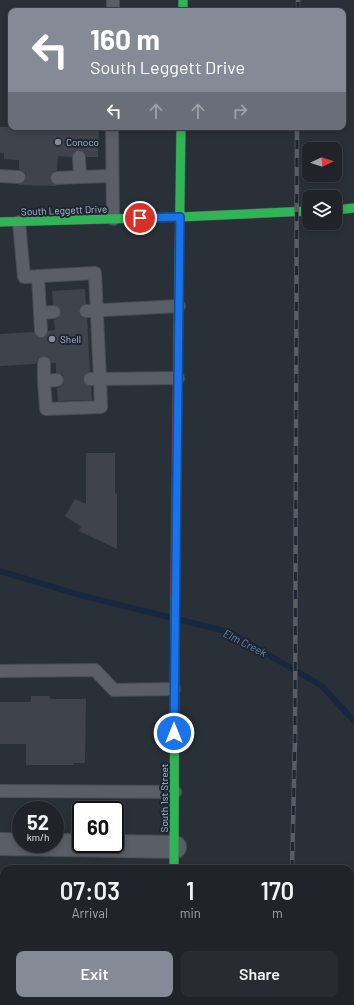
<!DOCTYPE html>
<html lang="en">
<head>
<meta charset="utf-8">
<style>
	body { margin:0; font-family:Barlow,sans-serif; background:#282c32; color:#f1f3f6; height:100vh; display:flex; flex-direction:column; font-size:15px; white-space:nowrap }
	* { box-sizing:border-box; margin:0 }
	p { font-size:13px; color:#a2a4a8 }
	.icon { flex:none; width:22px; height:22px; fill:none; stroke:currentColor; stroke-width:2; stroke-linecap:round; stroke-linejoin:round }
	.map { position:relative; flex:1; overflow:hidden }
	.panel { position:absolute; left:0px; top:865px; width:354px; height:140px; display:flex; flex-direction:column; background:#20242a; border-radius:12px 12px 0 0; box-shadow:0 2px 6px #0003,0 0 0 1px #3d4147 }
	.panel>* { flex:none }
	.guide { position:absolute; left:8px; top:8px; width:338px; height:122px; border-radius:8px; box-shadow:0 2px 6px #0003,0 0 0 1px #3d4147; background:#848b96; color:#fff; overflow:hidden }
	.needle { width:26px; rotate:86deg }
	.controls { position:absolute; left:302px; top:142px; display:grid; gap:8px }
	.controls a { display:grid; place-items:center; width:40px; height:40px; border-radius:8px; background:#20242a; box-shadow:0 2px 6px #0003,0 0 0 1px #3d4147; font-size:20px }
	.speed { position:absolute; left:12px; top:801px; display:flex; gap:8px; font-size:20px; font-weight:700; text-align:center }
	.speed>* { display:grid; place-content:center; width:52px; height:52px; border-radius:50%; background:#20242a; box-shadow:0 2px 6px #0003,0 0 0 1px #3d4147; line-height:1 }
	.speed small { font-size:10px; font-weight:400 }
	.speed .limit { border:2px solid #111; border-radius:6px; background:#fff; color:#111 }
	.pin { position:absolute; display:grid; place-items:center; width:34px; height:34px; color:#fff; margin:-17px; border:2px solid #fff; border-radius:50%; box-shadow:0 1px 4px #0007 }
	.me { position:absolute; width:44px; margin:-22px; rotate:0deg; stroke-linejoin:round; filter:drop-shadow(0 0 3px #0008) }
	.turn { display:flex; align-items:center; gap:14px; height:84px; padding:0 16px; font-size:18px }
	.turn .icon { width:52px; height:52px; stroke-width:2.5 }
	.turn b { display:block; font-size:28px; line-height:34px }
	.lanes { display:flex; align-items:center; height:38px; padding:0 16px; background:#0003; justify-content:center; gap:20px; direction:ltr }
	.lanes .off { opacity:.35 }
	.eta { display:flex; justify-content:space-evenly; align-items:center; height:68px; text-align:center }
	.eta b { font-size:24px; font-weight:600; line-height:28px }
	.cta { display:flex; gap:8px; margin-top:auto; padding:8px 16px }
	.cta a { flex:1; height:46px; border-radius:8px; background:#848b96; color:#fff; font-size:16px; font-weight:600; line-height:46px; text-align:center }
	.cta a+a { background:#282c32; color:#f1f3f6 }
	.map>svg:first-child { display:block }
	.lines { fill:none; stroke-linecap:round; stroke-linejoin:round }
	.stream { stroke:#19273c; stroke-width:6 }
	.building { fill:#3f444c }
	.lane-casing { stroke:#484c55; stroke-width:14 }
	.street-casing { stroke:#484c55; stroke-width:24 }
	.fast-casing { stroke:#484c55; stroke-width:10 }
	.slow-casing { stroke:#484c55; stroke-width:10 }
	.jam-casing { stroke:#484c55; stroke-width:10 }
	.lane { stroke:#5a5e66; stroke-width:12 }
	.street { stroke:#5a5e66; stroke-width:22 }
	.fast { stroke:#30b455; stroke-width:9 }
	.slow { stroke:#ff9f0a; stroke-width:9 }
	.jam { stroke:#e5322d; stroke-width:9 }
	.rail-casing { stroke:#595d64; stroke-width:4.5 }
	.rail { stroke:#1d2633; stroke-width:3; stroke-dasharray:9; stroke-linecap:butt }
	.route-casing { stroke:#114b97; stroke-width:10 }
	.route { stroke:#1a73e8; stroke-width:7 }
	.poi-dot { fill:#848b96; stroke:#1d2633; stroke-width:1.5 }
	.labels { text-anchor:middle; stroke-width:4; stroke-linejoin:round; paint-order:stroke }
	.poi-label { font-size:10px; fill:#b4bcc9; stroke:#1d2633; text-anchor:start }
	.street-label { font-size:10px; fill:#b4bcc9; stroke:#1d2633 }
	.water-label { font-size:11px; font-style:italic; fill:#6d86a8; stroke:#1d2633 }
</style>
</head>
<body>
<div class="map">
<svg width="354" height="1005" viewBox="0 0 354 1005">
	<rect width="100%" height="100%" fill="#2a3038"/>
	<g class="lines">
		<path class="stream" d="M0 571 80 595 229 632 322 686 354 721"/>
	</g>
	<path class="building" d="M0 127H99L98 157H86L85 153 79 150 75 151 72 157 58 156 57 170 53 172 50 178 51 182 57 186 18 185 25 181 26 174 23 171 19 169V160L4 159V153H0Z
		M85 289 86 304 80 307 79 312 82 317 87 318 90 372 84 375 83 379 86 385 91 386 92 400 58 401 57 388 62 386 64 380 63 375 56 373V363H51L48 357 44 356 38 359 36 364 0 366V334L34 332 37 337H45L48 331 55 330 54 320 58 318 61 312 60 308 53 305 52 291Z
		M86 453H115V493L117 494V549L79 531 81 527 65 516 75 499 86 504Z
		M31 696H50V699H86L85 763H74V765H26V744H0V702H31Z"/>
	<g class="lines">
		<defs>
			<path id="lane" d="M113 11V0
				M112 127 113 219
				M79 157 80 177 112 176
				M0 176 19 177
				M57 178 80 177
				M19 222 24 277 95 273 100 379 178 378
				M38 276 41 331
				M86 311 179 306
				M40 313 54 312
				M44 363V381L57 380
				M44 381 46 409 101 407 100 379H90
				M0 671 95 670 114 690 174 689
				M0 791 175 792
				M0 918H4
				M41 1005 44 1001"/>
			<path id="street" d="M0 844 175 847"/>
			<path id="fast" d="M183 0V11
				M335 210 354 208
				M0 222 180 217 309 211
				M178 344 181 127
				M174 869 175 595"/>
			<path id="slow" d="M172 1001V1005"/>
			<path id="jam" d="M175 595 178 344"/>
		</defs>
		<use href="#lane" class="lane-casing"/>
		<use href="#street" class="street-casing"/>
		<use href="#fast" class="fast-casing"/>
		<use href="#slow" class="slow-casing"/>
		<use href="#jam" class="jam-casing"/>
		<use href="#lane" class="lane"/>
		<use href="#street" class="street"/>
		<use href="#fast" class="fast"/>
		<use href="#slow" class="slow"/>
		<use href="#jam" class="jam"/>
		<defs>
			<path id="rail" d="M298 11V0
				M292 869 295 740 297 127
				M290 1005V1001"/>
		</defs>
		<use href="#rail" class="rail-casing"/>
		<use href="#rail" class="rail"/>
	</g>
	<g class="lines">
		<defs>
			<path id="route" d="M140 218 180 217 174 733"/>
		</defs>
		<use href="#route" class="route-casing"/>
		<use href="#route" class="route"/>
	</g>
	<g class="poi-dot">
		<circle cx="58" cy="142" r="4"/>
		<circle cx="52" cy="339" r="4"/>
	</g>
	<g class="labels">
		<g class="poi-label">
			<text x="66" y="146">Conoco</text>
			<text x="60" y="343">Shell</text>
		</g>
		<g class="street-label">
			<text transform="translate(64 210) rotate(-2)" y="4">South Leggett Drive</text>
			<text transform="translate(164 798) rotate(-90)" y="4">South 1st Street</text>
		</g>
		<g class="water-label">
			<text transform="translate(245 643) rotate(27)" y="4">Elm Creek</text>
		</g>
	</g>
</svg>
<div class="controls">
<a><svg class="needle" viewBox="-14 -14 28 28"><path d="M0-13l5 13h-10z" fill="#e53935"/><path d="M0 13l5-13h-10z" fill="#a2a4a8"/></svg></a>
<a><svg class="icon" aria-label="layers" viewBox="0 0 24 24"><path d="M12 4l9 5-9 5-9-5zM3 14l9 5 9-5"/></svg></a>
</div>
<div class="speed"><div>52<small>km/h</small></div><div class="limit">60</div></div>
<div class="pin" style="left:140px;top:218px;background:#d93025"><svg class="icon" aria-label="arrive" viewBox="0 0 24 24"><path d="M6 21V4h12l-3 4 3 4H6"/></svg></div>
<svg class="me" style="left:174px;top:733px" viewBox="-20 -20 40 40"><circle r="17" fill="#1a73e8" stroke="#fff" stroke-width="3"/><path d="M0-11L8 9 0 5-8 9z" fill="#fff"/></svg>
<div class="guide">
<div class="turn"><svg class="icon" aria-label="left" viewBox="0 0 24 24"><path d="M17 20v-9H6M10 6l-5 5 5 5"/></svg><div><b>160 m</b>South Leggett Drive</div></div>
<div class="lanes"><svg class="icon" aria-label="left" viewBox="0 0 24 24"><path d="M17 20v-9H6M10 6l-5 5 5 5"/></svg><svg class="icon off" aria-label="ahead" viewBox="0 0 24 24"><path d="M12 20V5M6 11l6-6 6 6"/></svg><svg class="icon off" aria-label="ahead" viewBox="0 0 24 24"><path d="M12 20V5M6 11l6-6 6 6"/></svg><svg class="icon off" aria-label="right" viewBox="0 0 24 24"><path d="M7 20v-9h11M14 6l5 5-5 5"/></svg></div>
</div>
<section class="panel">
<div class="eta">
<div><b>07:03</b><p>Arrival</p></div>
<div><b>1</b><p>min</p></div>
<div><b>170</b><p>m</p></div>
</div>
<div class="cta"><a>Exit</a><a>Share</a></div>
</section>
</div>
</body>
</html>
